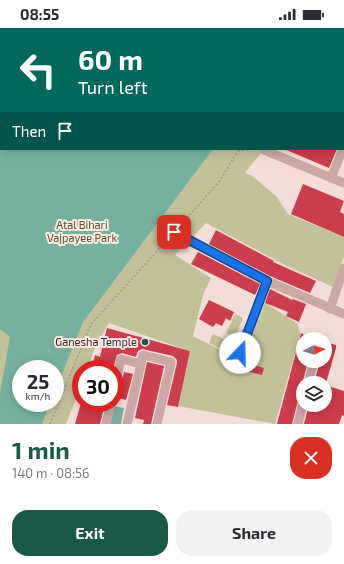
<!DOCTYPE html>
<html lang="en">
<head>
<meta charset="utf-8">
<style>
	body { margin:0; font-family:"Exo 2",sans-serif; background:#f2f2f3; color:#2b2b33; height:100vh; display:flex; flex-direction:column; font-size:15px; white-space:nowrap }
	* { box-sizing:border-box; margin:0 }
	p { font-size:13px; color:#7c7c81 }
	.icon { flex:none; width:22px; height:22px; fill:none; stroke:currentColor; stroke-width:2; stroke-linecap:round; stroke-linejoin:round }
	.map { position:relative; height:396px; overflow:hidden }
	.side { display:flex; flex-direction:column; background:#fff; flex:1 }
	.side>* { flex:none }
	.hud { position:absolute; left:0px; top:0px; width:344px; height:122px; box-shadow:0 2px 10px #0003; background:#00695c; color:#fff; overflow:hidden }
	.needle { width:26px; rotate:85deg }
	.tools { position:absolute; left:296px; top:304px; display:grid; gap:8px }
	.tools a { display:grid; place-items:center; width:36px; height:36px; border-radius:50%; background:#fff; box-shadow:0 2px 10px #0003; font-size:20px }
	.speed { position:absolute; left:12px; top:332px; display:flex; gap:8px; font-size:20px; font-weight:700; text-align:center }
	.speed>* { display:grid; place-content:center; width:52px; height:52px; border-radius:50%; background:#fff; box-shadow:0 2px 10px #0003; line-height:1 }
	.speed small { font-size:10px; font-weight:400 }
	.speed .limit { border:6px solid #d22; background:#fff; color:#111 }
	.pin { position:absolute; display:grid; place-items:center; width:34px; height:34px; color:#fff; margin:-17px; border-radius:8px; box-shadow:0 2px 6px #0006 }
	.me { position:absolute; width:44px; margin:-22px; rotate:21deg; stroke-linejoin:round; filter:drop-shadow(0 0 3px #0008) }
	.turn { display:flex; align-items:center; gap:14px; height:84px; padding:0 12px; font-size:18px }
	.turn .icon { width:52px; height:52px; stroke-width:2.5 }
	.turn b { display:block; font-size:28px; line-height:34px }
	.then { display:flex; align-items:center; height:38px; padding:0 12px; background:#0003; gap:8px; font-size:15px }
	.round { display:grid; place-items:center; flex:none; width:42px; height:42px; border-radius:16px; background:#f2f2f3 }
	.head { display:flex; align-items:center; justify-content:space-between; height:68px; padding:0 12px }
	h1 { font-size:24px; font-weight:700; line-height:30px; color:#1a5947 }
	.cta { display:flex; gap:8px; margin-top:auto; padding:8px 12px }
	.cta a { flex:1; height:46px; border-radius:16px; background:#1a5947; color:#fff; font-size:16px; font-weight:700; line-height:46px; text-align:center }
	.cta a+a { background:#f2f2f3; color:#2b2b33 }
	.status { display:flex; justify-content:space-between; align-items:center; height:28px; padding:0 20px; background:#fff; direction:ltr }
	.status svg { height:11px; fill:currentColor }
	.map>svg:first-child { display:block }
	.green { fill:#c2c198; fill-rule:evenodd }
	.water { fill:#76b19f }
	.building { fill:#cc3d4d }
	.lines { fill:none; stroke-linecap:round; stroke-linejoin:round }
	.path { stroke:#b7928e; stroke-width:1.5; stroke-dasharray:2 2; stroke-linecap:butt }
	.minor { stroke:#cba8a4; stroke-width:9 }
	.route-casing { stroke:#114b97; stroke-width:10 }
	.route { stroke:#1a73e8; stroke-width:7 }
	.poi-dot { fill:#1a5947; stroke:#fae9e5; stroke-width:1.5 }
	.labels { text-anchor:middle; stroke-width:4; stroke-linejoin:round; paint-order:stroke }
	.park-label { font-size:11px; fill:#555629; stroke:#fae9e5 }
	.poi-label { font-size:11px; fill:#362627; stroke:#fae9e5; text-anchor:end }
</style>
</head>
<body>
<div class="status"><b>08:55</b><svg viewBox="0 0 49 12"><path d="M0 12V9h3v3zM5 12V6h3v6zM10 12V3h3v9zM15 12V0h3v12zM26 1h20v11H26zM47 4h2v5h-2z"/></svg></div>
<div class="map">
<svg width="344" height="396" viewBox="0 0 344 396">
	<rect width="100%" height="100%" fill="#f3ddd9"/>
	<path class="green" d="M0 0H293L1 1V121H264L245 145 251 147 276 168 288 186 344 209V229L333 259 285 237 206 195 175 227 211 250 203 267 193 308 242 333 265 275 298 296 300 307 275 396 178 378 190 323 109 295 96 317 87 341H81V358L66 396H0ZM21 341H55V375H21Z
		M235 286 243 290 235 309 226 305Z
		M213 306 232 315 228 324 209 315Z"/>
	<path class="water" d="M0 0 180 1H1V121H213L83 294 55 363V341H21V375H50L42 396H0V365L10 309 0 301Z
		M112 378 124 380 121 396H108Z"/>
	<path class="building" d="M284 121H337L329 140Z
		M303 156 344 173 340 184 344 186V209L291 186Z
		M216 202 274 233 273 234 316 253 310 265 270 248 209 216Z
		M198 224 260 256 255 267 191 236Z
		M270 261 292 272 293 271 306 276 299 294 286 288 288 284 265 275Z
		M209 272 234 284 230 293 226 290 222 298 216 295 213 299 199 291Z
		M107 300 190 323 178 379 167 377 177 335V332L173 328 142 321 138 323 136 329 122 325 117 327 113 341H92L95 327 100 329Z
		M301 305 303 306V333H308L292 396H277Z
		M325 314 336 317V320L326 355H314L320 333H325Z
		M147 334 164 338 151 396H143L144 392 135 390Z
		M246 335 264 340 262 347 243 342Z
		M124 344 133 346 126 372 115 369V364L121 359Z
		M325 357 344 363V388L342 387 339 396H304L309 377H325Z
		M81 375H105L100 396H75Z"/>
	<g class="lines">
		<path class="path" d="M284 1V0
			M238 123 254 121
			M179 199 219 154 239 121
			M50 396 91 296 169 210"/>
		<path class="minor" d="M343 106H344
			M264 122 344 155
			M331 150 343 121
			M174 205 267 253 344 286
			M330 281 344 240
			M240 325 267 253
			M308 355 314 333
			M115 358 121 331 141 336
			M106 396 111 375
			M127 396 143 327 171 334 157 396
			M298 396 303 375"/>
	</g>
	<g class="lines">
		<defs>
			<path id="route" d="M174 204 267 253 240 325"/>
		</defs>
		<use href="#route" class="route-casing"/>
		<use href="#route" class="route"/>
	</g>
	<circle class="poi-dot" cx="145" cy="314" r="4"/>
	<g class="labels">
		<g class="park-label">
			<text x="82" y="201">Atal Bihari<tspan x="82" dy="13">Vajpayee Park</tspan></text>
		</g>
		<g class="poi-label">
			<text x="137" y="318">Ganesha Temple</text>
		</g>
	</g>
</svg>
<div class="tools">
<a><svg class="needle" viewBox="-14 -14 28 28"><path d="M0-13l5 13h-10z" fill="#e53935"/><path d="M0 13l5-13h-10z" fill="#7c7c81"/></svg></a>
<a><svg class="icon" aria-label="layers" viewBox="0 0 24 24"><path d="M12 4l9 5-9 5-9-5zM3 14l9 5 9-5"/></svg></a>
</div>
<div class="speed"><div>25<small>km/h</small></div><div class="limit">30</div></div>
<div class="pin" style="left:174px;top:204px;background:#d93025"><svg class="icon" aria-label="arrive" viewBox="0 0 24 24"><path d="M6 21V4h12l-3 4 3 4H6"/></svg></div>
<svg class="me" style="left:240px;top:325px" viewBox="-20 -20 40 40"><circle r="19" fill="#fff"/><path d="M0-13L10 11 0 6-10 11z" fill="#1a73e8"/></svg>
<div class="hud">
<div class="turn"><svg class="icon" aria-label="left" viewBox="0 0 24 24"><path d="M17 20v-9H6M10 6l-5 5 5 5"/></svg><div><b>60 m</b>Turn left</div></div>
<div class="then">Then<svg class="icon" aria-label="arrive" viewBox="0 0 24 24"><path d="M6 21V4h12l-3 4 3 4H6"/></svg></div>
</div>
</div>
<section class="side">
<div class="head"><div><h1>1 min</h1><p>140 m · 08:56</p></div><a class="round" style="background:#d93025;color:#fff"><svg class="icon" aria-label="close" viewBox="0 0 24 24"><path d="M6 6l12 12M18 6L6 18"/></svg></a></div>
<div class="cta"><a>Exit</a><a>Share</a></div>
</section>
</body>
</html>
